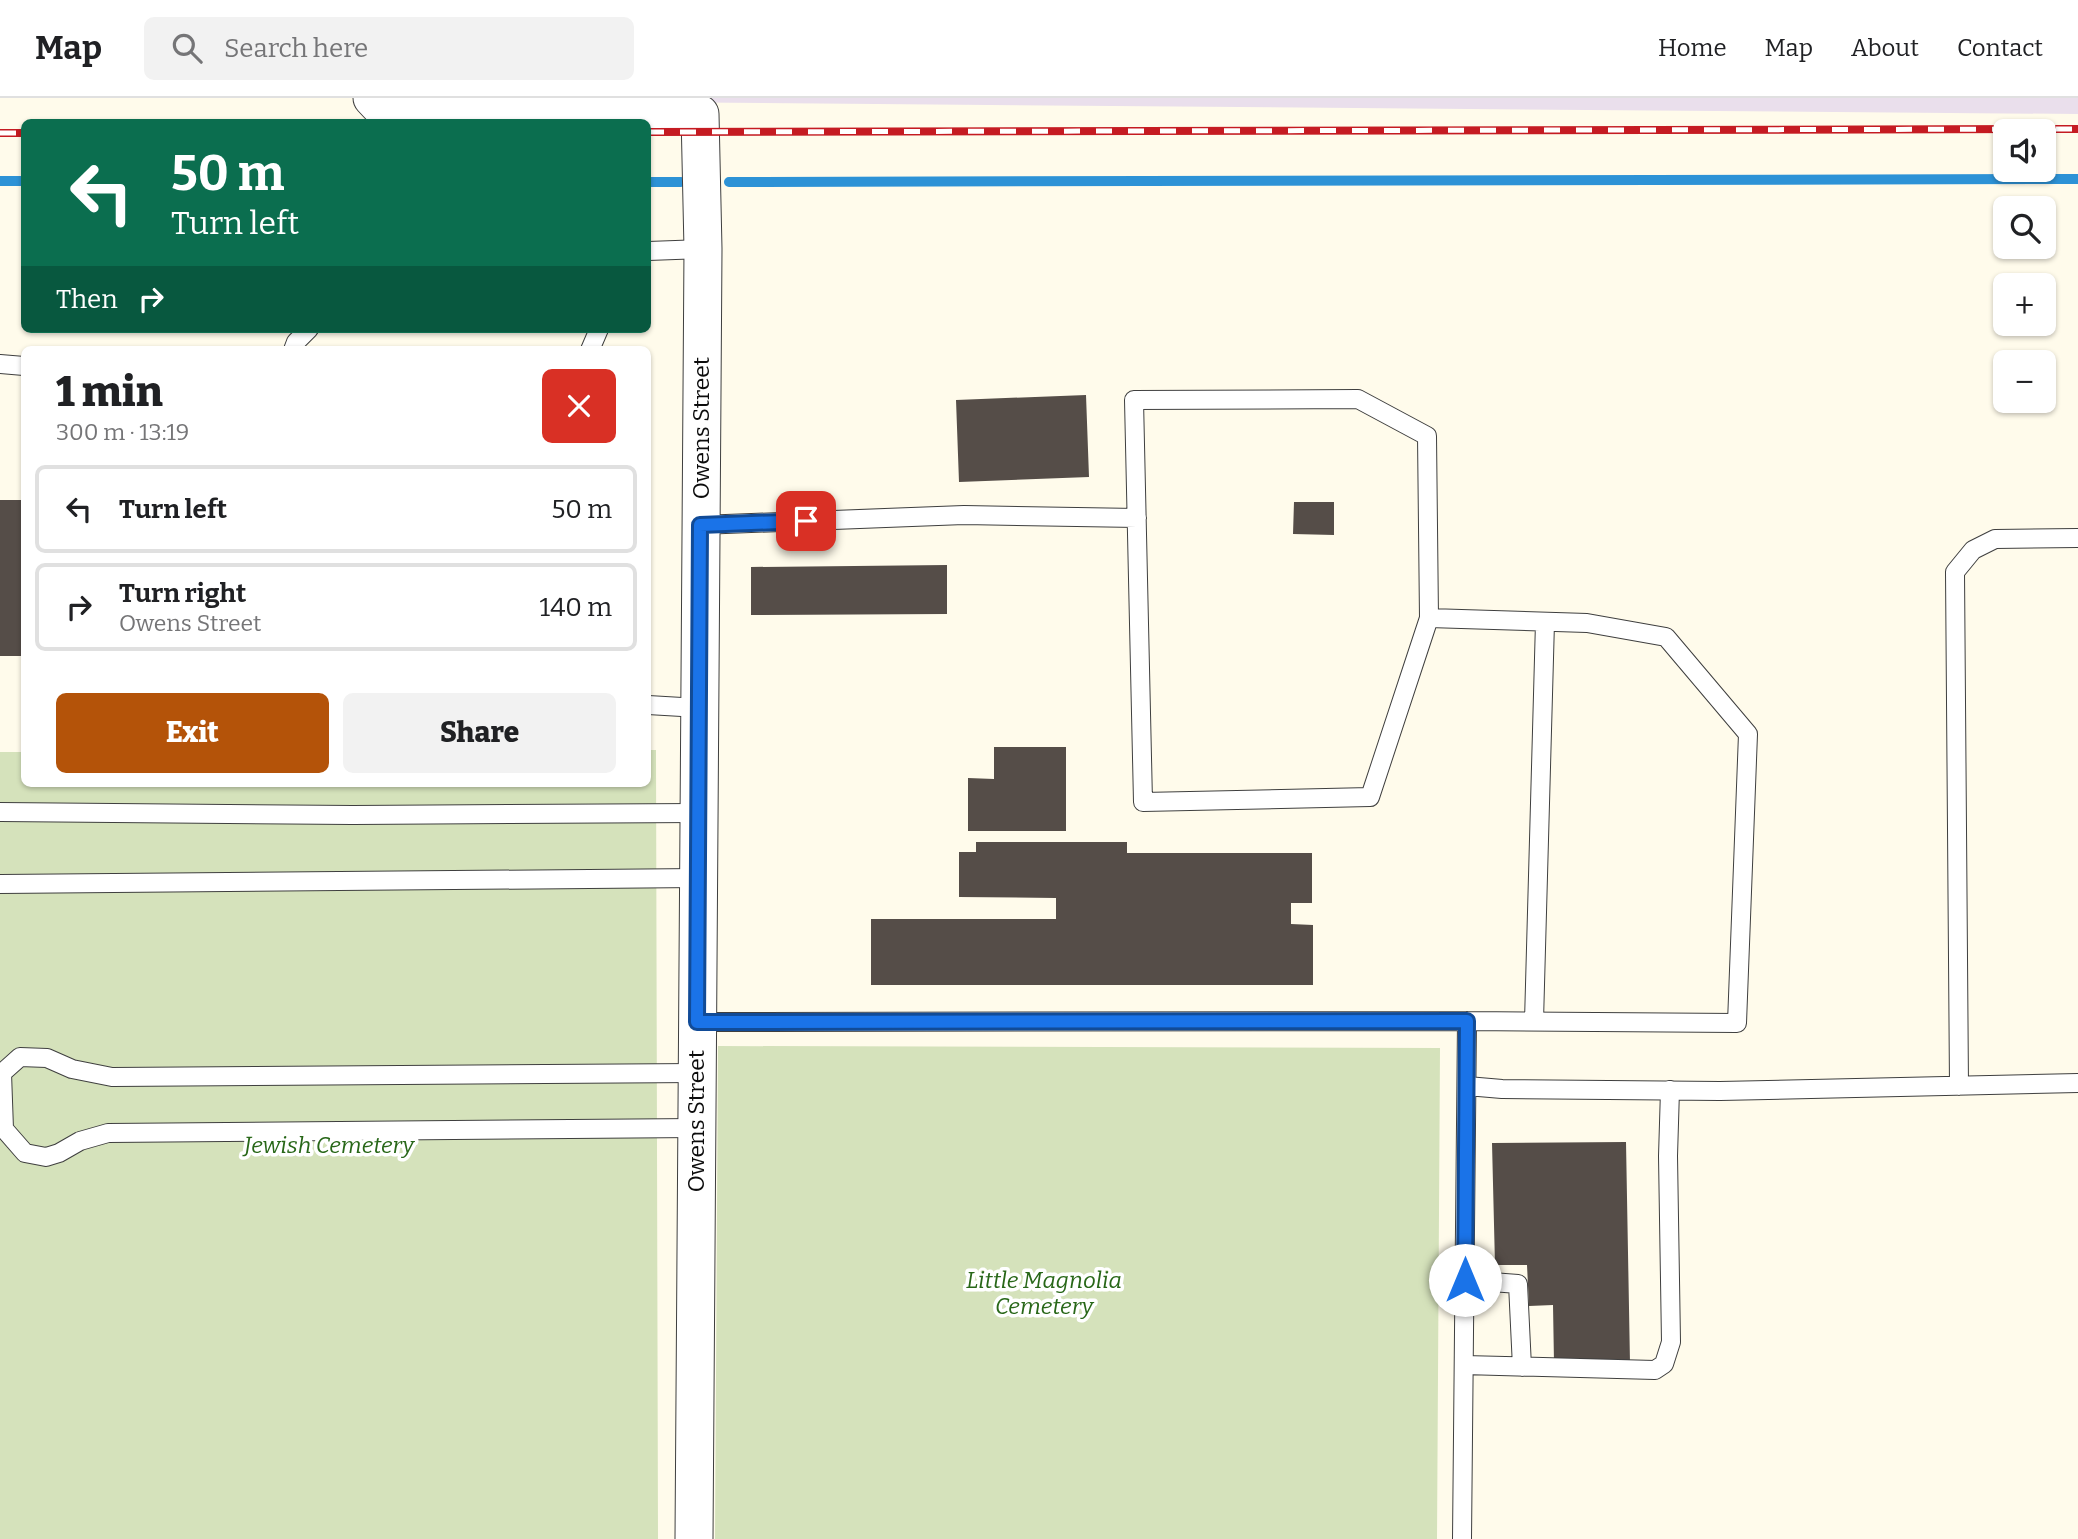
<!DOCTYPE html>
<html lang="en">
<head>
<meta charset="utf-8">
<style>
	body { margin:0; font-family:Bitter,serif; background:#f2f2f2; color:#202124; height:100vh; display:flex; flex-direction:column; font-size:26px; white-space:nowrap }
	* { box-sizing:border-box; margin:0 }
	p { font-size:23px; color:#757577 }
	.icon { flex:none; width:38px; height:38px; fill:none; stroke:currentColor; stroke-width:2; stroke-linecap:round; stroke-linejoin:round }
	.map { position:relative; flex:1; overflow:hidden }
	.panel { position:absolute; left:21px; top:248px; width:630px; height:441px; display:flex; flex-direction:column; background:#fff; border-radius:10px; box-shadow:0 2px 5px #0004 }
	.panel>* { flex:none }
	.hud { position:absolute; left:21px; top:21px; width:630px; height:214px; border-radius:10px; box-shadow:0 2px 5px #0004; background:#0b6e4f; color:#fff; overflow:hidden }
	.fabs { position:absolute; left:1993px; top:21px; display:grid; gap:14px }
	.fabs a { display:grid; place-items:center; width:63px; height:63px; border-radius:10px; background:#fff; box-shadow:0 2px 5px #0004; font-size:35px }
	.pin { position:absolute; display:grid; place-items:center; width:60px; height:60px; color:#fff; margin:-30px; border-radius:14px; box-shadow:0 4px 10px #0006 }
	.me { position:absolute; width:77px; margin:-38px; rotate:0deg; stroke-linejoin:round; filter:drop-shadow(0 0 5px #0008) }
	.turn { display:flex; align-items:center; gap:24px; height:147px; padding:0 35px; font-size:32px }
	.turn .icon { width:91px; height:91px; stroke-width:2.5 }
	.turn b { display:block; font-size:49px; line-height:60px }
	.then { display:flex; align-items:center; height:66px; padding:0 35px; background:#0003; gap:14px; font-size:26px }
	.round { display:grid; place-items:center; flex:none; width:74px; height:74px; border-radius:10px; background:#f2f2f2 }
	.summary { display:flex; align-items:center; justify-content:space-between; height:119px; padding:0 35px }
	h1 { font-size:42px; font-weight:800; line-height:52px }
	.action { display:flex; gap:14px; margin-top:auto; padding:14px 35px }
	.action a { flex:1; height:80px; border-radius:10px; background:#b45309; color:#fff; font-size:28px; font-weight:800; line-height:80px; text-align:center }
	.action a+a { background:#f2f2f2; color:#202124 }
	ul { padding:0; list-style:none }
	li { display:flex; align-items:center; gap:21px; height:88px; margin:0 14px 10px; padding:0 21px; border:4px solid #e0e0e0; border-radius:10px }
	li div { flex:1 }
	li b { display:block; font-size:26px }
	li em { font-style:normal }
	header { display:flex; align-items:center; gap:42px; box-sizing:border-box; height:98px; padding:0 35px; background:#fff; border-bottom:2px solid #e0e0e0 }
	header strong { font-size:33px }
	nav { display:flex; gap:38px; margin-inline-start:auto; font-size:24px }
	.search { width:490px; height:63px; background:#f2f2f2; display:flex; align-items:center; gap:18px; box-sizing:border-box; padding:0 24px; border-radius:10px; color:#757577; font-size:26px }
	.map>svg:first-child { display:block }
	.industrial { fill:#eadfec }
	.cemetery { fill:#d5e2bb }
	.lines { fill:none; stroke-linecap:round; stroke-linejoin:round }
	.stream { stroke:#2d92d6; stroke-width:10 }
	.building { fill:#554d48 }
	.service-casing { stroke:#3f3f3f; stroke-width:20 }
	.minor-casing { stroke:#3f3f3f; stroke-width:39 }
	.service { stroke:#fff; stroke-width:18 }
	.minor { stroke:#fff; stroke-width:37 }
	.rail-casing { stroke:#c51b22; stroke-width:8 }
	.rail { stroke:#fff; stroke-width:5; stroke-dasharray:16; stroke-linecap:butt }
	.route-casing { stroke:#114b97; stroke-width:18 }
	.route { stroke:#1a73e8; stroke-width:12 }
	.labels { text-anchor:middle; stroke-width:7; stroke-linejoin:round; paint-order:stroke }
	.street-label { font-size:23px; fill:#0c0c0c; stroke:#fff }
	.park-label { font-size:23px; font-style:italic; fill:#286718; stroke:#fff }
</style>
</head>
<body>
<header>
<strong>Map</strong>
<div class="search"><svg class="icon" aria-label="search" viewBox="0 0 24 24"><circle cx="10" cy="10" r="6"/><path d="M15 15l6 6"/></svg>Search here</div>
<nav><a>Home</a><a>Map</a><a>About</a><a>Contact</a></nav>
</header>
<div class="map">
<svg width="2078" height="1441" viewBox="0 0 2078 1441">
	<rect width="100%" height="100%" fill="#fffbeb"/>
	<path class="industrial" d="M388 0H2078V16L388 2Z"/>
	<path class="cemetery" d="M648 652H656L658 1441H0V654H24V686H648Z
		M718 948 1440 950 1437 1441H715Z"/>
	<g class="lines">
		<path class="stream" d="M0 83H24
			M648 84H681
			M729 84 2078 81"/>
	</g>
	<path class="building" d="M1086 297 1089 379 959 384 956 302Z
		M0 402H24V558H0Z
		M1294 404H1334V437L1293 436Z
		M947 467V516L751 517V469Z
		M994 649H1066V733H968V680L994 681Z
		M976 744H1127V755H1312V805H1291V826L1313 827V887H871V821H1056V800L959 799V754H976Z
		M1626 1044 1630 1265H1554L1553 1207 1529 1208 1527 1167H1495L1492 1045Z"/>
	<g class="lines">
		<defs>
			<path id="service" d="M648 153 703 151
				M293 252 296 244 309 231
				M590 252 599 231
				M0 266 24 268
				M1358 301 1427 338 1429 520 1370 699 1143 704 1134 302Z
				M700 427 964 417 1137 420
				M648 607 699 610
				M0 714 353 717 698 715
				M0 786 698 780
				M1534 923 1545 524
				M697 924 1467 923 1737 925 1748 636 1666 539 1587 525 1429 520
				M1467 988 1502 991 1720 993 2078 985
				M1959 988 1955 474 1973 452 1995 441 2078 440
				M696 1030 108 1035 80 1043 59 1055 46 1059 25 1055 4 1031 2 975 20 959 47 960 72 971 112 979 697 975
				M1465 1182 1518 1186 1522 1269
				M1464 1267 1655 1272 1664 1266 1671 1244 1668 1058 1670 992
				M1462 1441 1467 923"/>
			<path id="minor" d="M372 0 388 17 700 16 703 151 694 1441"/>
		</defs>
		<use href="#service" class="service-casing"/>
		<use href="#minor" class="minor-casing"/>
		<use href="#service" class="service"/>
		<use href="#minor" class="minor"/>
		<defs>
			<path id="rail" d="M648 34 2078 31
				M0 35H24"/>
		</defs>
		<use href="#rail" class="rail-casing"/>
		<use href="#rail" class="rail"/>
	</g>
	<g class="lines">
		<defs>
			<path id="route" d="M806 423 700 427 697 924 1467 923 1465 1182"/>
		</defs>
		<use href="#route" class="route-casing"/>
		<use href="#route" class="route"/>
	</g>
	<g class="labels">
		<g class="street-label">
			<text transform="translate(701 330) rotate(-90)" y="8">Owens Street</text>
			<text transform="translate(696 1023) rotate(-90)" y="8">Owens Street</text>
		</g>
		<g class="park-label">
			<text x="329" y="1055">Jewish Cemetery</text>
			<text x="1044" y="1190">Little Magnolia<tspan x="1044" dy="26">Cemetery</tspan></text>
		</g>
	</g>
</svg>
<div class="fabs">
<a><svg class="icon" aria-label="sound" viewBox="0 0 24 24"><path d="M4 9h4l5-4v14l-5-4H4zM17 9q2 3 0 6"/></svg></a>
<a><svg class="icon" aria-label="search" viewBox="0 0 24 24"><circle cx="10" cy="10" r="6"/><path d="M15 15l6 6"/></svg></a>
<a>+</a>
<a>−</a>
</div>
<div class="pin" style="left:806px;top:423px;background:#d93025"><svg class="icon" aria-label="arrive" viewBox="0 0 24 24"><path d="M6 21V4h12l-3 4 3 4H6"/></svg></div>
<svg class="me" style="left:1465px;top:1182px" viewBox="-20 -20 40 40"><circle r="19" fill="#fff"/><path d="M0-13L10 11 0 6-10 11z" fill="#1a73e8"/></svg>
<div class="hud">
<div class="turn"><svg class="icon" aria-label="left" viewBox="0 0 24 24"><path d="M17 20v-9H6M10 6l-5 5 5 5"/></svg><div><b>50 m</b>Turn left</div></div>
<div class="then">Then<svg class="icon" aria-label="right" viewBox="0 0 24 24"><path d="M7 20v-9h11M14 6l5 5-5 5"/></svg></div>
</div>
<section class="panel">
<div class="summary"><div><h1>1 min</h1><p>300 m · 13:19</p></div><a class="round" style="background:#d93025;color:#fff"><svg class="icon" aria-label="close" viewBox="0 0 24 24"><path d="M6 6l12 12M18 6L6 18"/></svg></a></div>
<ul>
<li><svg class="icon" aria-label="left" viewBox="0 0 24 24"><path d="M17 20v-9H6M10 6l-5 5 5 5"/></svg><div><b>Turn left</b></div><em>50 m</em></li>
<li><svg class="icon" aria-label="right" viewBox="0 0 24 24"><path d="M7 20v-9h11M14 6l5 5-5 5"/></svg><div><b>Turn right</b><p>Owens Street</p></div><em>140 m</em></li>
</ul>
<div class="action"><a>Exit</a><a>Share</a></div>
</section>
</div>
</body>
</html>
